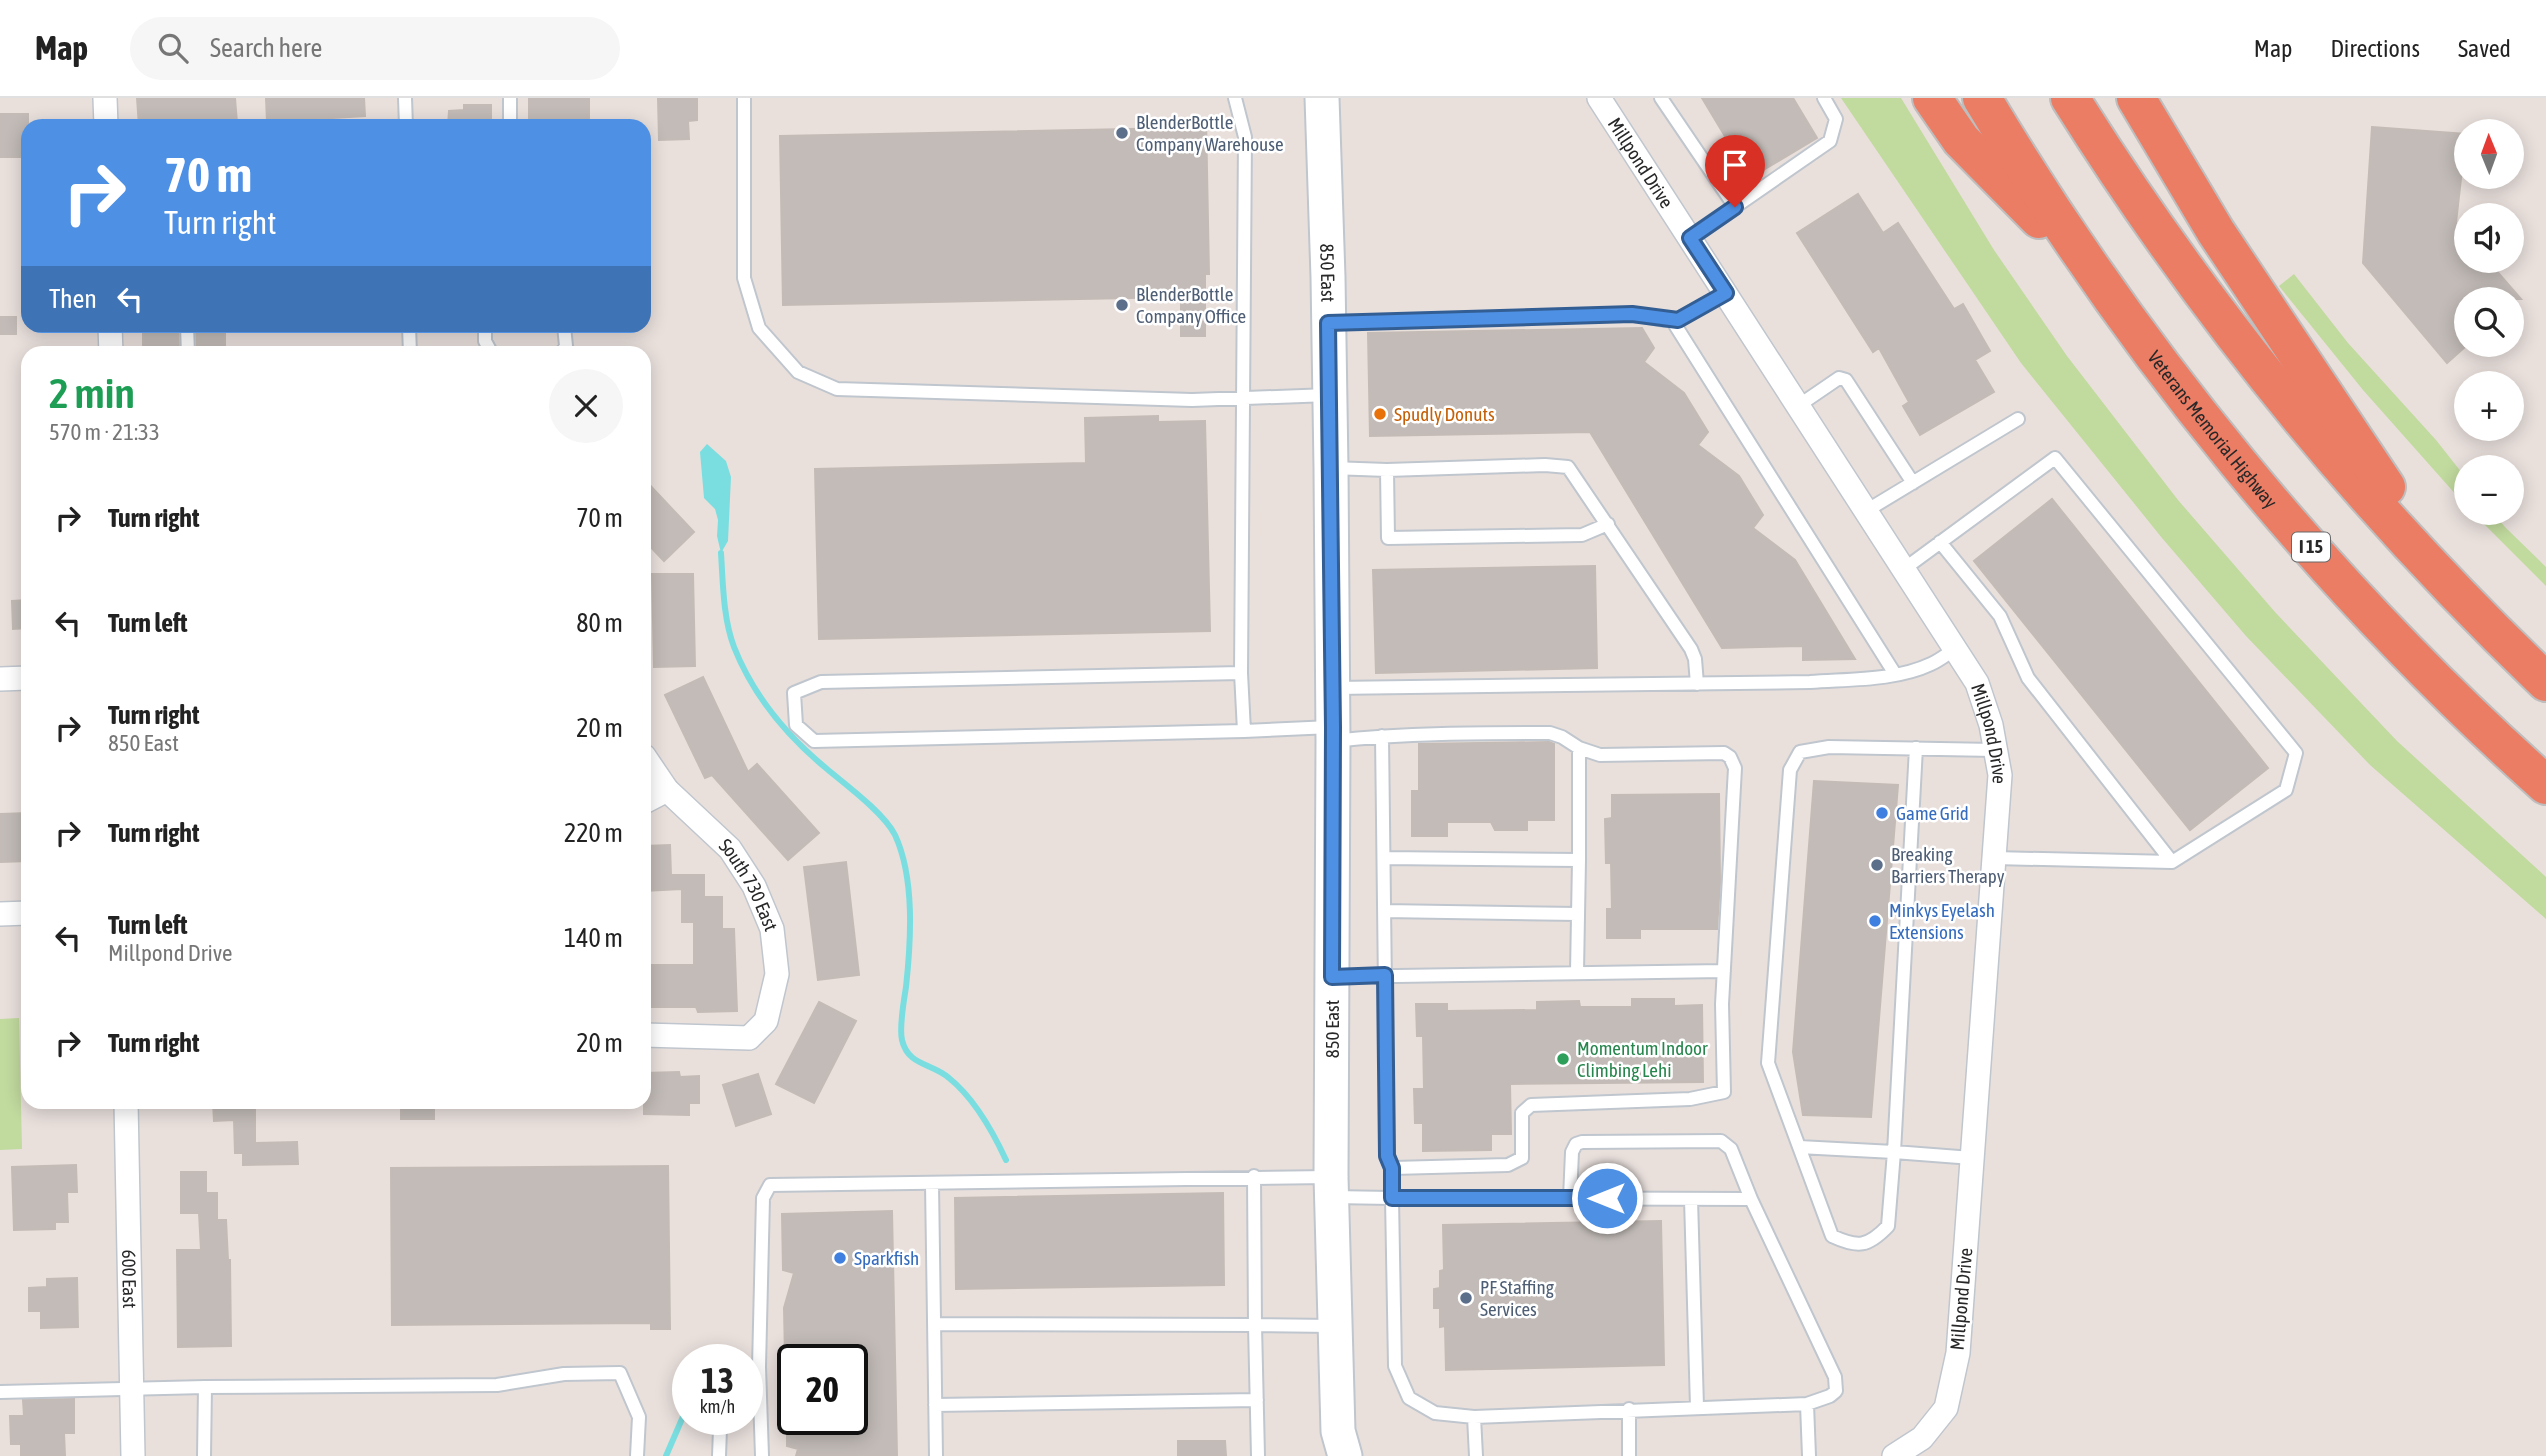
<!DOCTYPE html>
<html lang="en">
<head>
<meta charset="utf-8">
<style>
	body { margin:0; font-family:"Asap Condensed",sans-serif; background:#f6f6f6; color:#222; height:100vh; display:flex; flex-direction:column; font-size:26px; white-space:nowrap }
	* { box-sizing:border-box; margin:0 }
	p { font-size:23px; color:#767676 }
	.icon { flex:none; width:38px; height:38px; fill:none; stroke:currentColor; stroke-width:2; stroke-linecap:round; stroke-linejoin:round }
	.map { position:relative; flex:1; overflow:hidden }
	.panel { position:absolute; left:21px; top:248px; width:630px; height:763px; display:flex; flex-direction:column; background:#fff; border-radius:21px; box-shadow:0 4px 18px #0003 }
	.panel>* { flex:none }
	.guide { position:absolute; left:21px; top:21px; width:630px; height:214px; border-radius:21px; box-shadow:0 4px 18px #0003; background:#4e90e4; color:#fff; overflow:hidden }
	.needle { width:46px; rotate:359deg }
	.buttons { position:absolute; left:2454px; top:21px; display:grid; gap:14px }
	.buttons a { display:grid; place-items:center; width:70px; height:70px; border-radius:50%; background:#fff; box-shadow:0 4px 18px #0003; font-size:35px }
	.speed { position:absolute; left:672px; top:1246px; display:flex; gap:14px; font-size:35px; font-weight:700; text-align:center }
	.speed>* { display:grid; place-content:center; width:91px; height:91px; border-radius:50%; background:#fff; box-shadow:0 4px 18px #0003; line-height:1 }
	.speed small { font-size:18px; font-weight:400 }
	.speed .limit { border:4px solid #111; border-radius:10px; background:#fff; color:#111 }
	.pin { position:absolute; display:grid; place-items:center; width:60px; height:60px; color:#fff; margin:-72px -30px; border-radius:50% 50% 50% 0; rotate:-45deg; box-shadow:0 0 7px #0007 }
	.pin .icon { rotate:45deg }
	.me { position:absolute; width:77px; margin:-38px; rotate:270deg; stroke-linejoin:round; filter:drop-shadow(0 0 5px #0008) }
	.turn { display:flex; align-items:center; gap:24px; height:147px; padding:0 28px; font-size:32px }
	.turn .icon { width:91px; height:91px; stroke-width:2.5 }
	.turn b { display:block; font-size:49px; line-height:60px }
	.then { display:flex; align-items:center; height:66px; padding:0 28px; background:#0003; gap:14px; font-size:26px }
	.round { display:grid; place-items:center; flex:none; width:74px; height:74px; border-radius:37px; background:#f6f6f6 }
	.headline { display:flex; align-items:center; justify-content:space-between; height:119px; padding:0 28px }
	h1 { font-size:42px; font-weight:600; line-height:52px; color:#1e9e55 }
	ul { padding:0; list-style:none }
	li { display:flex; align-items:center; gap:21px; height:105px; padding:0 28px }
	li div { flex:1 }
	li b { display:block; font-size:26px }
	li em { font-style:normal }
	header { display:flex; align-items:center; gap:42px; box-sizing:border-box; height:98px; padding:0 35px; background:#fff; border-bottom:2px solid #e0e0e0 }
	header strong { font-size:33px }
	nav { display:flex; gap:38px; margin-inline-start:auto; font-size:24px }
	.search { width:490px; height:63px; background:#f6f6f6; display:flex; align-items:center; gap:18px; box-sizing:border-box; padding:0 24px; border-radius:38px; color:#767676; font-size:26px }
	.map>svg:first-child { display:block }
	.green { fill:#c1da9e }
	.water { fill:#7adee0 }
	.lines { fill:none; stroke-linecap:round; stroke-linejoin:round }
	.stream { stroke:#7adee0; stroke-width:6 }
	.building { fill:#c2bbb7; stroke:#c4bbb6; stroke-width:2 }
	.lane-casing { stroke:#c0c6ce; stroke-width:16 }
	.street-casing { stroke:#c0c6ce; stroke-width:26 }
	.secondary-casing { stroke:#c0c6ce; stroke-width:37 }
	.highway-casing { stroke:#bebebe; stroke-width:42 }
	.lane { stroke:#fff; stroke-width:12 }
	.street { stroke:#fff; stroke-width:23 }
	.secondary { stroke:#fff; stroke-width:33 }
	.highway { stroke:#eb7d65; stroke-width:38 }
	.route-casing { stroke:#335e94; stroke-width:18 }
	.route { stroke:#4e90e4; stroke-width:12 }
	.service-dot { fill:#5c6f8a; stroke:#fff; stroke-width:2.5 }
	.food-dot { fill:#e8710a; stroke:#fff; stroke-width:2.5 }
	.shop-dot { fill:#3f7fe0; stroke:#fff; stroke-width:2.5 }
	.leisure-dot { fill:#2e9e5b; stroke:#fff; stroke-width:2.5 }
	.labels { text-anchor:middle; stroke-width:5; stroke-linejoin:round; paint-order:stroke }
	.shield { fill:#fff; stroke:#686868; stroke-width:2 }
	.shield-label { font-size:18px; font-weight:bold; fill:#282828 }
	.service-label { font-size:19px; fill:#4e5e75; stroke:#fff; text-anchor:start }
	.street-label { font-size:19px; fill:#282828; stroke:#fff }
	.food-label { font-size:19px; fill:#c56008; stroke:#fff; text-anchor:start }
	.shop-label { font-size:19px; fill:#366cbe; stroke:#fff; text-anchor:start }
	.leisure-label { font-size:19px; fill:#27864d; stroke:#fff; text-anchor:start }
</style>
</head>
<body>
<header>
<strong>Map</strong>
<div class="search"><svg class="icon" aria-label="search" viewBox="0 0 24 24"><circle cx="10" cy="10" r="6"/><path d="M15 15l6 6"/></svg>Search here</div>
<nav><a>Map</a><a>Directions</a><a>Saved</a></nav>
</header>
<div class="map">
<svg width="2546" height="1358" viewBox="0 0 2546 1358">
	<rect width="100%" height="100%" fill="#e9e0dc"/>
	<path class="green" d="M1841 0H1901L1994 152 2067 258 2178 402 2275 514 2397 643 2546 779V821L2370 667 2246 538 2162 440 2021 265Z
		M2294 176 2348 245 2436 342 2466 380V408L2363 292 2279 188Z
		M2473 415H2493L2505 429 2546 469V488Z
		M19 920 22 1051 0 1052V921Z"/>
	<path class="water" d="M707 346 726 363 731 379 728 443 721 455 717 438 718 422 715 411 704 400 700 354Z"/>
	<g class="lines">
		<path class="stream" d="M721 455C723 485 723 520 734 549 753 597 787 638 827 671 846 687 884 715 895 737 915 780 911 843 906 889 904 902 899 929 902 942 908 968 932 965 949 980 974 1000 993 1034 1006 1062
			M666 1358 688 1307"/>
	</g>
	<path class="building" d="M137 0H235L237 25 139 28Z
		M266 0H364L365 18 267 24Z
		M529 0H589V26H529Z
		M658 0H697V22L688 23 689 41 659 42Z
		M1702 0H1793L1817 40 1750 80Z
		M464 7H491V28H448L449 13 464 12Z
		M0 16H28V59H0Z
		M1206 20 1209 176H1205V238H1181V199L783 207 780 38 1179 30V21Z
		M2372 29 2466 36 2456 125 2466 137V163H2488L2521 201H2466V248L2447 265 2363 165Z
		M1858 96 1883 135 1898 125 1954 211 1963 206 1990 253 1975 262 1994 294 1920 337 1903 308 1909 304 1879 250 1873 254 1797 135Z
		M0 219H16V236H0Z
		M143 228H178L179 256H143Z
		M196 228H225V256H197Z
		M1642 230 1654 250 1644 264 1684 295 1708 334 1698 347 1739 378 1763 417 1753 430 1795 462 1855 561 1803 562V548L1722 550 1590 334 1370 338 1368 235Z
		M1158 318V324L1205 323 1210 533 819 541 815 371 1086 365 1085 320Z
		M644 381 694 434 664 463 644 442Z
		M2052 401 2268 670 2190 732 1974 463Z
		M1595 468 1597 570 1376 575 1373 472Z
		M652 476H693L695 568 654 569Z
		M28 502V530L13 531 12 503Z
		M703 579 748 674 757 666 819 735 788 762 712 677 705 680 665 597Z
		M1549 644 1554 646V722H1527V732H1495L1491 724H1447V738H1412V693H1419V646Z
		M1814 683 1898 687 1871 1019 1803 1017 1793 954Z
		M1719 696 1720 785 1717 831H1640V840H1607V811H1612L1611 765H1606L1605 721 1612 720V697Z
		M28 715V763L0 764V716Z
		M670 747 671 777H704V799H722V831H734L737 913 698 914 696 909H644V867H694V824H682V791L644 793V748Z
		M846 764 859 877 818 882 804 769Z
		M1632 901H1674V908L1702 907 1703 984 1510 986 1511 1036H1491V1052L1423 1053V1025H1415L1414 991H1424L1423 938H1417L1416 906H1447V913L1537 912V904L1579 903 1580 909H1632Z
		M819 904 856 923 814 1005 776 986Z
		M679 974 680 979 699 978V1005H689V1017L644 1016V975Z
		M758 976 771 1016 736 1028 723 987Z
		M213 1004H255V1045L297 1044 298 1066 243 1067V1055H235L234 1022 214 1023Z
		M401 1004H434V1021H401Z
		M76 1067 77 1094H67L68 1124H55V1131L14 1132 12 1069Z
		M668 1068 670 1231H651V1225L392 1227 391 1070Z
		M181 1074H206V1095H217V1122H226L228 1162H230L231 1248 178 1249 177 1152H201L199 1115H181Z
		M1223 1095 1224 1187 956 1191 955 1100Z
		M892 1113 897 1358H796L798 1351 787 1348V1321H852V1262H795L785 1259 784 1210 794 1175 783 1172 782 1116Z
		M1661 1123 1664 1267 1446 1272 1445 1228 1440 1229V1210H1434V1191L1440 1190V1173L1444 1172 1443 1127Z
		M77 1180 78 1229 41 1230V1213H29V1190L47 1189V1181Z
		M74 1301V1335H64L65 1358H21V1346H11L10 1318H24L23 1302Z
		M1178 1343H1225L1226 1358H1178Z"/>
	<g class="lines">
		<defs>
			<path id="lane" d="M405 0 406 28
				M744 0V180L759 230 798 274 837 291 1192 302 1329 297
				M1235 0 1245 39 1241 575 1244 633 1331 629
				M1661 0 1735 109
				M510 28V0
				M1690 140 1830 43 1836 21 1824 0
				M1672 222 1895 576
				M1329 225 1632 216 1664 222 1678 221 1725 195
				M187 228 188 256
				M409 228 410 256
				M485 228V243L492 256
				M561 256 566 248 564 228
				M1798 308 1839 280 1846 282 1913 385
				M1331 370 1387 372 1545 367 1568 369 1691 551 1695 561 1697 586
				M1387 372 1388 440 1582 437 1608 426
				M1866 413 2018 321
				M1940 444 2000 518 2028 580 2172 764
				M1904 471 2055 360 2296 655 2286 692 2172 764 1994 760
				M1241 575 821 584 794 595 796 627 814 643 1244 633
				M1333 590 1810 584C1849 581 1895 583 1931 566 1940 562 1947 556 1955 551
				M1333 643C1406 635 1478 635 1550 635L1562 639 1579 650 1600 657 1724 655 1730 659 1735 670 1722 906 1724 994 1690 1001 1531 1007 1522 1015V1060L1508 1067 1393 1070 1387 1058 1382 638
				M1384 760 1579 762V650
				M1384 813 1578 816
				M1577 874 1579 762
				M1332 879 1724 873
				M1799 1049 1894 1054 1916 650
				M1972 1060 1894 1054 1888 1128C1868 1149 1858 1150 1832 1138L1768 965 1790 672 1800 654 1829 649 1995 652
				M1393 1070 1392 1100 1751 1101 1835 1279 1836 1293 1830 1298 1807 1306
				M932 1086 936 1358
				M1332 1099 1392 1100 1395 1268 1409 1300 1435 1315 1474 1319 1476 1358
				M1570 1100 1572 1054 1576 1046 1582 1044 1721 1043 1731 1051 1751 1101
				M1691 1101 1697 1309
				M934 1226 1255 1227 1254 1078
				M0 1294 205 1289 497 1287 564 1276 620 1275 639 1319 637 1358
				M935 1307 1257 1302
				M1474 1319 1807 1306 1809 1358
				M204 1358 205 1289
				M719 1358 720 1331 725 1321
				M762 1358 759 1269 763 1100 770 1087 1330 1079
				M1258 1358 1255 1227 1333 1228
				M1629 1358V1311"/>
			<g id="street">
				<path d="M105 0 106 28"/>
				<path id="s1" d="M1599 0 1977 585 1991 627 2000 677 1958 1255 1946 1310 1922 1340 1894 1358"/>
				<path d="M110 228 111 256"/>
				<path d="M0 581 28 580"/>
				<path id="s2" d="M644 658 667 692 730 751 754 788 772 831 777 876 766 923 749 940 644 937"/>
				<path d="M644 704 667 692"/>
				<path d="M0 816 28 815"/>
				<path id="s3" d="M126 1004 133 1358"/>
			</g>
			<g id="secondary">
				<path id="s4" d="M1322 0 1328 179 1331 370 1333 643 1331 1079 1338 1333 1345 1358"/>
			</g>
			<g id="highway">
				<path d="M1932 0 1961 42 2039 121"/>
				<path id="s5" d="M1982 0C2132 253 2327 491 2546 687"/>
				<path d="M2070 0C2204 214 2363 409 2546 584"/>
				<path d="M2136 0 2216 134 2386 389"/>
			</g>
		</defs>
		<use href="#lane" class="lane-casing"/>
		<use href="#street" class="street-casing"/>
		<use href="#secondary" class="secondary-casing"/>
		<use href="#highway" class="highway-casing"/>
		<use href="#lane" class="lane"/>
		<use href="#street" class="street"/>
		<use href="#secondary" class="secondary"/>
		<use href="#highway" class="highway"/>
	</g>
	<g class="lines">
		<defs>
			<path id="route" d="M1607 1100H1392V1070L1387 1058 1385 877 1332 879 1333 629 1328 225 1632 216 1678 222 1726 195 1690 140 1735 109"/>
		</defs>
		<use href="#route" class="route-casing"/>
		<use href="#route" class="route"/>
	</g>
	<g class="service-dot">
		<circle cx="1122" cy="35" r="7"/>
		<circle cx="1122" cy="207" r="7"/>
		<circle cx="1877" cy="767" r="7"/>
		<circle cx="1466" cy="1200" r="7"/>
	</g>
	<circle class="food-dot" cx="1380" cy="316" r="7"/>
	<g class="shop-dot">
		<circle cx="1882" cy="715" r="7"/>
		<circle cx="1875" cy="823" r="7"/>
		<circle cx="840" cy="1160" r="7"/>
	</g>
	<circle class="leisure-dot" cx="1563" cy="961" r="7"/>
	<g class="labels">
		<rect class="shield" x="2292" y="434.5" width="38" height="29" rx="5"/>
		<g class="shield-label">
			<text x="2311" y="455">I 15</text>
		</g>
		<g class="service-label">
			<text x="1136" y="31">BlenderBottle<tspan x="1136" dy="22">Company Warehouse</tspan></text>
			<text x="1136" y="203">BlenderBottle<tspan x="1136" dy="22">Company Office</tspan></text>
			<text x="1891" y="763">Breaking<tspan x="1891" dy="22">Barriers Therapy</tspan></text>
			<text x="1480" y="1196">PF Staffing<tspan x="1480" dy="22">Services</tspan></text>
		</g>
		<g class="street-label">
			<text dy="7" stroke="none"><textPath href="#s1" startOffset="77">Millpond Drive</textPath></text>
			<text dy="7" stroke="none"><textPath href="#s4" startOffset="175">850 East</textPath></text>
			<text dy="7" stroke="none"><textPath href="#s5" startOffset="404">Veterans Memorial Highway</textPath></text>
			<text dy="7" stroke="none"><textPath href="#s1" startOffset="749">Millpond Drive</textPath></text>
			<text dy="7" stroke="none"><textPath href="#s2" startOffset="168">South 730 East</textPath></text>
			<text transform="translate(1332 931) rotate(-90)" y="7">850 East</text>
			<text dy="7" stroke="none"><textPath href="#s3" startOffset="177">600 East</textPath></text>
			<text transform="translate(1961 1201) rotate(-85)" y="7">Millpond Drive</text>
		</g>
		<g class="food-label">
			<text x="1394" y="323">Spudly Donuts</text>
		</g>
		<g class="shop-label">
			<text x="1896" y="722">Game Grid</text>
			<text x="1889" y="819">Minkys Eyelash<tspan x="1889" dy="22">Extensions</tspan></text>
			<text x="854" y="1167">Sparkfish</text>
		</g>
		<g class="leisure-label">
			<text x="1577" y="957">Momentum Indoor<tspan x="1577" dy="22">Climbing Lehi</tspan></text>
		</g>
	</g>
</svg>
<div class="buttons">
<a><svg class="needle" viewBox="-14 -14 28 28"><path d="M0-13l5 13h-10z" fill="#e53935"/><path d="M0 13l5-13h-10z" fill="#767676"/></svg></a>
<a><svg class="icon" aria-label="sound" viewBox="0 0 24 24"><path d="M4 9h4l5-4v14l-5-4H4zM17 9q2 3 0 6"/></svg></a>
<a><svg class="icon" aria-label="search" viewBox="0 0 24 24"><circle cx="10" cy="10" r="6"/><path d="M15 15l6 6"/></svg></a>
<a>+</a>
<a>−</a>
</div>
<div class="speed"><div>13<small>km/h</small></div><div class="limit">20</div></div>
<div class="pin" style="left:1735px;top:109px;background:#d93025"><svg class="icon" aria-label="arrive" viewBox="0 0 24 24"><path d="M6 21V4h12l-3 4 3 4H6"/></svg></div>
<svg class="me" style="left:1607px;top:1100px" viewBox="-20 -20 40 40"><circle r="17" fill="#4e90e4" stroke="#fff" stroke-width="3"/><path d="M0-11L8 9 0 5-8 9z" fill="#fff"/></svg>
<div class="guide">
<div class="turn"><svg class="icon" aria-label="right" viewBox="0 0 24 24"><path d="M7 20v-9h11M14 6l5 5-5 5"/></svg><div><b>70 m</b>Turn right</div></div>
<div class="then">Then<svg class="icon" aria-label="left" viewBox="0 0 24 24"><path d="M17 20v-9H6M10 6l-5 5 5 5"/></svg></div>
</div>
<section class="panel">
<div class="headline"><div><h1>2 min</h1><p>570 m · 21:33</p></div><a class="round"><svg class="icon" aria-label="close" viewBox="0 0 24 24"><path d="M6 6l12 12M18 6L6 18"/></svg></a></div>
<ul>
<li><svg class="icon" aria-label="right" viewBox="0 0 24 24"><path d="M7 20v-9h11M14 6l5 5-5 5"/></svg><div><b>Turn right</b></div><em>70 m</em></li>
<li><svg class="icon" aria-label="left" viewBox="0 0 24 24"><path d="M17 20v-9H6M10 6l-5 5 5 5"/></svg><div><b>Turn left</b></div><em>80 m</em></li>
<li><svg class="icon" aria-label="right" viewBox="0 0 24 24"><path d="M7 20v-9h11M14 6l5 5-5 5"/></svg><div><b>Turn right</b><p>850 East</p></div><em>20 m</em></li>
<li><svg class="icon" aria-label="right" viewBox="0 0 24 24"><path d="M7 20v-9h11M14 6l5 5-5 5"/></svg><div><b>Turn right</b></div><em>220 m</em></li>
<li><svg class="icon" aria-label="left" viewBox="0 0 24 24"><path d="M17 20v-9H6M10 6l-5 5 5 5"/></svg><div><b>Turn left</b><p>Millpond Drive</p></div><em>140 m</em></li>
<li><svg class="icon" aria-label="right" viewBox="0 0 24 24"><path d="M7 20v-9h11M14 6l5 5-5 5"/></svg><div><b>Turn right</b></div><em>20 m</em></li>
</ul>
</section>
</div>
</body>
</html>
